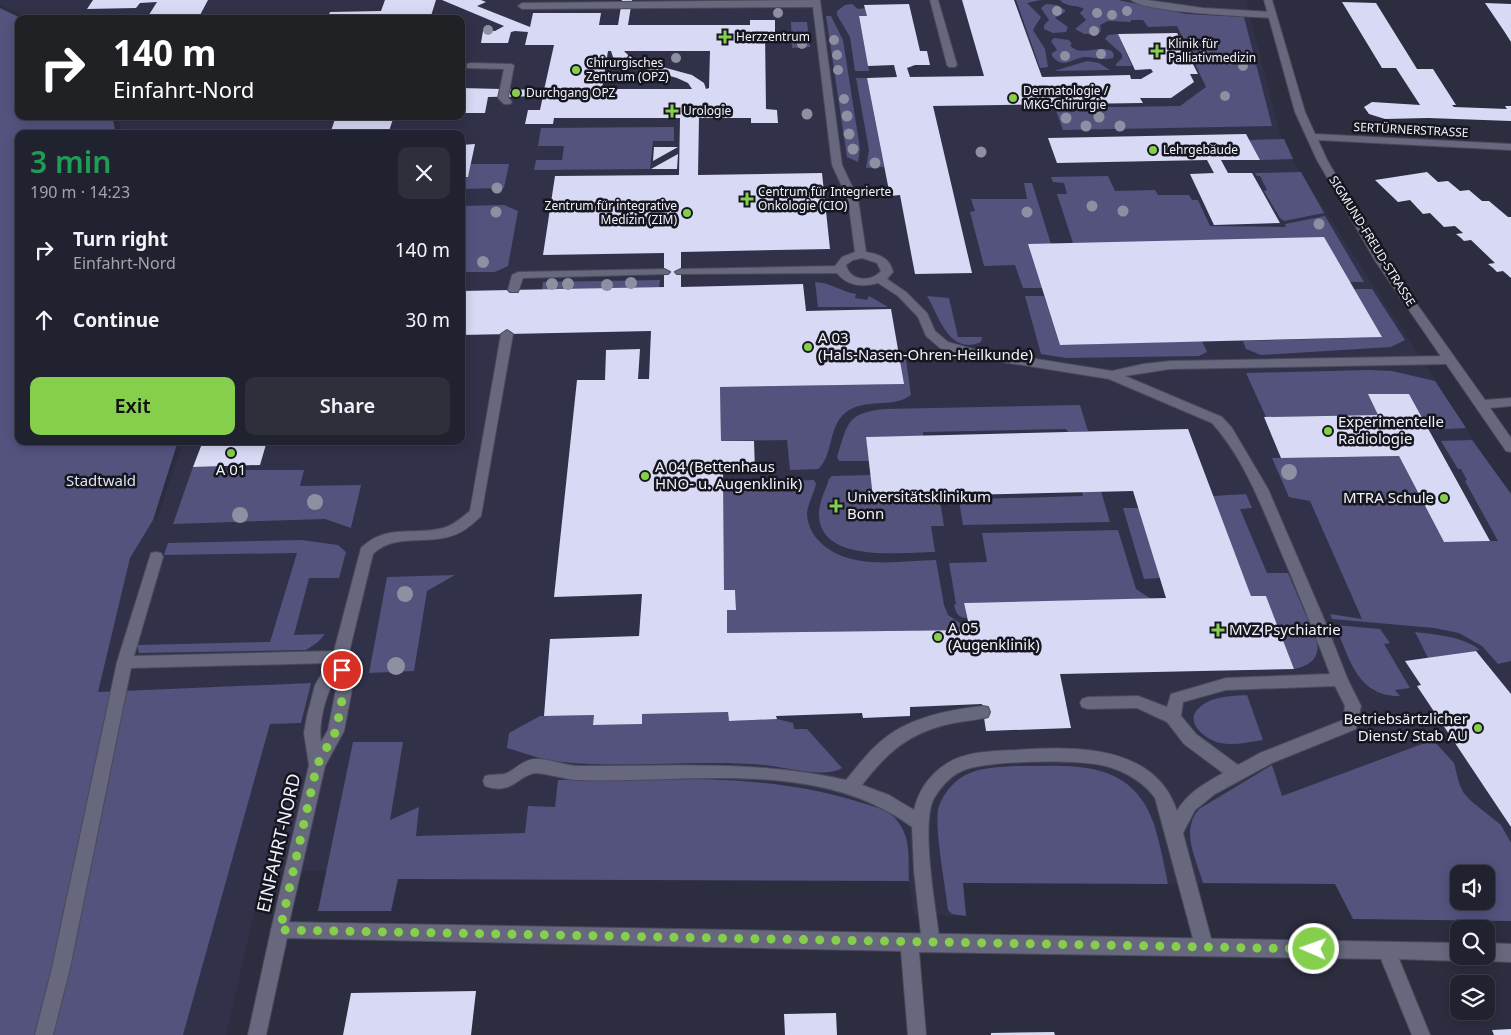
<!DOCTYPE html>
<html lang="en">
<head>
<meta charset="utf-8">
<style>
	body { margin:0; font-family:"Noto Sans",sans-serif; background:#2d2f3b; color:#f1f3f6; height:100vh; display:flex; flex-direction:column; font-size:19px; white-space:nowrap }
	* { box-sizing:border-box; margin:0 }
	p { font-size:16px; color:#a2a4aa }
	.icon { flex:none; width:28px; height:28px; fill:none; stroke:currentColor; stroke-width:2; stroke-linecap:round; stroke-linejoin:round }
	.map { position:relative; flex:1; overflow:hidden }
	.side { position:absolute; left:15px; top:130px; width:450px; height:315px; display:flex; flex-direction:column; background:#21222f; border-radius:10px; box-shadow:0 2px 12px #0003,0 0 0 1px #3e3f4b }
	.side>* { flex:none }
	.guide { position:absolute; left:15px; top:15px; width:450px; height:105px; border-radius:10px; box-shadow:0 2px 12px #0003,0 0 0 1px #3e3f4b; background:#202124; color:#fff; overflow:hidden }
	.buttons { position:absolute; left:1450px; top:865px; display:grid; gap:10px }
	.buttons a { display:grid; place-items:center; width:45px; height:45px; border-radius:10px; background:#21222f; box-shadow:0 2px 12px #0003,0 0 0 1px #3e3f4b; font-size:25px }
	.pin { position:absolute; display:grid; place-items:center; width:42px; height:42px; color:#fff; margin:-21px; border:2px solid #fff; border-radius:50%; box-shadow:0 1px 5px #0007 }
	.me { position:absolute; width:55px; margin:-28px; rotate:272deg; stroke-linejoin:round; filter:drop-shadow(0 0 4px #0008) }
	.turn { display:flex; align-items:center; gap:18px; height:105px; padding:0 15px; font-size:22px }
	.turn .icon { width:65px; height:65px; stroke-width:2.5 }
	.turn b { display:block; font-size:35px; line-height:42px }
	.round { display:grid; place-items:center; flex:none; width:52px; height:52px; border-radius:10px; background:#2d2f3b }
	.head { display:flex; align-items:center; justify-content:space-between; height:85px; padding:0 15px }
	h1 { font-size:30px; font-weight:600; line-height:38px; color:#1e9e55 }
	.primary-button { display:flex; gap:10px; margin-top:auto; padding:10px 15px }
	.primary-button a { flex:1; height:58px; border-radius:10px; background:#86cf4c; color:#111; font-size:20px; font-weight:600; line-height:58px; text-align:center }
	.primary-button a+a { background:#2d2f3b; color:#f1f3f6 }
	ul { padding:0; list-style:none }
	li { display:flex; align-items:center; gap:15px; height:70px; padding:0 15px }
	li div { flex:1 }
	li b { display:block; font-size:19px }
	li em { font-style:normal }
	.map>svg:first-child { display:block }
	.built { fill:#31314a; fill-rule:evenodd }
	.green { fill:#53537e; fill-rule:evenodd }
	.building { fill:#d8daf5; fill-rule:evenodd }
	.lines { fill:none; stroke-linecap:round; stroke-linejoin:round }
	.service-casing { stroke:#4a4a5a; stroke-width:2 }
	.minor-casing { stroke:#4a4a5a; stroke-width:2 }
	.service { fill:#67687d; fill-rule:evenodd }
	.minor { fill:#67687d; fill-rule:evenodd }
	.tree { fill:#8e8fa1 }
	.route { stroke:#86cf4c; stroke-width:9; stroke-dasharray:0 16.2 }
	.poi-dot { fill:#86cf4c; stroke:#16161e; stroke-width:2 }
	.labels { text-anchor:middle; stroke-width:5; stroke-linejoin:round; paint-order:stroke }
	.far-poi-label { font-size:12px; fill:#f1f2fe; stroke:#16161e; text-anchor:start }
	.far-street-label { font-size:12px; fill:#f1f2fe; stroke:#16161e }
	.poi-label { font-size:15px; fill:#f1f2fe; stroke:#16161e; text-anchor:start }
	.park-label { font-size:15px; fill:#dfe0f2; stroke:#16161e }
	.near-street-label { font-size:18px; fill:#f1f2fe; stroke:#16161e }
</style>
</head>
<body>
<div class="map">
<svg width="1511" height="1035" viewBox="0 0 1511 1035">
	<rect width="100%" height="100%" fill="#2c2d3f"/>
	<path class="built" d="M0 0H1246L1280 134 1296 166 1489 463 1511 492V921L1353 919 1335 884 963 883 966 916 914 915 909 881 264 870 226 1035H0V520L157 519 183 441H461V134H122L117 116H461V19H31L0 5ZM1459 874H1486V901H1459Z"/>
	<path class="green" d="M1016 0H1041L1027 3 1041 17 1033 30 1045 49 1048 67 1040 68Z
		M1060 0H1118L1186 14 1244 17 1272 126 1063 130 1055 108 1180 106 1206 87 1177 26 1148 27 1143 20H1131V22L1108 21 1100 25 1101 31 1098 34H1084L1075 29 1086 20 1080 13 1084 9C1076 4 1067 8 1060 0Z
		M852 4 858 9 865 8 867 16 859 17 869 71H855L850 37 837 15V11L845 5Z
		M1046 4 1057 5 1065 10V12L1055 18 1068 27 1066 32 1053 33 1044 29V25L1049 20 1041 8Z
		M0 8 23 19H19V116H112L116 134H19V299L15 303 19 308V441H178L153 520 130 558 98 692 311 683 301 723 270 724 183 1035H0Z
		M826 16H831L843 40 860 149 858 162 847 157Z
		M791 22H807L810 47 792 48Z
		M1118 34 1132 66H1116V64L1122 58V54L1105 39 1108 35Z
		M1054 38 1069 40 1072 44 1070 45C1080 58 1096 44 1112 51L1114 55 1113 58C1102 61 1095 57 1085 57 1073 57 1064 71 1052 56V53L1057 50 1051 41Z
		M1087 61 1099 63 1110 70 1054 71Z
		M856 78H867L884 167 866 168 869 150Z
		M674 127V141H653L650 169 534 170 536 160H562L564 146H538L541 128Z
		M1284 139 1293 159 1260 160 1249 140Z
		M471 164H509L504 188 461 189 463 177 468 176Z
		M1301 172 1324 213 1284 221 1280 218 1264 191 1267 190 1260 176H1257L1255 173Z
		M1108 176 1115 191 1155 190 1158 195H1189L1192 200H1198L1210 226 1286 227 1285 224 1325 216 1364 282H1350L1073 243 1057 194H1067L1064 183 1053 182 1051 177Z
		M1024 183H1032L1051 244H1028L1042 288H1023L1015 265 984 266 970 212 975 211 971 199H1027Z
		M504 205 518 211 508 266 495 272H461V206Z
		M660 280 659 287 542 290 543 282Z
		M815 282C829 282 842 292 856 294L855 298 867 300 869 296 888 307H818Z
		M1354 289H1372L1405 340 1391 347 1261 355 1246 349 1243 341 1381 337Z
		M927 296 949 298 958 337H982L981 342C949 356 939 316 927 296Z
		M1025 296H1044L1060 345 1202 341 1207 352 1199 356 1066 358 1041 354Z
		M899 359 906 360 911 395C893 409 865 397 845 413 828 427 833 457 818 469L790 470 787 440 721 441 720 387 903 384Z
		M1369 370 1392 371 1435 381 1466 428 1429 430 1409 394H1368L1378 415 1266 417 1246 373Z
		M1080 405 1088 431 1068 432 1066 429 923 432V436L866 437 869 461H839L837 457C848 423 846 413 885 409Z
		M1472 440 1511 494V661L1498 664 1482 646 1459 633 1434 628 1332 619 1330 614 1362 619 1310 501 1289 497 1272 458 1399 456 1444 542 1498 541 1465 481 1467 480 1461 469H1458L1441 441Z
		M224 466 223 470H304L300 486 361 485 351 528 325 519 173 524 193 467Z
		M871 475 874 497 939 495 944 526H931L935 552C904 552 821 564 819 516 818 504 826 489 829 479L832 476Z
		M814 480 816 484C814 493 808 504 807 513 807 523 812 534 819 541 848 571 897 561 936 560L944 605 948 615 970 630 727 633V610H736L735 590H724L723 483Z
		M1101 491 1110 522 963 525 958 495 975 494 976 499 1083 496 1082 492Z
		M1246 494 1252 508 1240 509 1267 573H1288L1317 641C1320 658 1310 666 1294 669L1266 596H1251L1213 496Z
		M1123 508H1139L1160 578 1144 579Z
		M1118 530 1136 589 1151 599 964 603 967 618C958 618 956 613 954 605L956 604 949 563 987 562 982 533Z
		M301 540 338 545 346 552 339 578H309L294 635 325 634 318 642 306 650 139 653 137 645 270 642 297 553 164 555 168 543Z
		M455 575 427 591 414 671 369 673 387 577Z
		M1335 625 1380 629 1390 643 1384 644 1410 688 1395 690 1400 696C1357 697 1349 657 1335 625Z
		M1415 632C1437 635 1462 636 1480 650L1428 658Z
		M1247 695 1263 740C1249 742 1234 746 1220 743 1206 740 1183 722 1199 708 1211 696 1232 696 1247 695Z
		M728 712 729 721 777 719 793 723 794 729H807L842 768C823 779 786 767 764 765 697 759 629 769 562 762 544 761 524 753 507 748L509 733 540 716 594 715 593 725 642 724V714Z
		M1433 740 1454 763 1459 783 1463 792 1471 801 1501 825 1511 843V921L1353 919 1335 884 1203 883C1196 858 1180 831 1199 809L1272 765 1282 796ZM1459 874H1486V901H1459Z
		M353 742H403L390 820 419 807 416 836 525 833 528 806 555 807 558 780C655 779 762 772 856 801 868 805 885 808 894 817 912 836 908 857 909 881L398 879 391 911H318Z
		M1016 766C1073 766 1131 758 1154 824 1160 844 1164 864 1168 884L963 883 966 916 952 914 948 910C946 888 933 824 939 806 944 792 956 778 970 773 984 767 1001 767 1016 766Z"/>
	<path class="building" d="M93 0H208L199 17 147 18 157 2 140 3 136 8 87 9Z
		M385 0H436L430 19H327L330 12 381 11Z
		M442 0H481L486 2 477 6 530 27 533 13H601L599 25H618L622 0H632L628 25H750V20H775V32H765L766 109 777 110 778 123H751V118H699L698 175 822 173 830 249 681 252V287L803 284 806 311 891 309 904 384 720 387 721 441H754L755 471H723L724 590H735L736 610H727V633L970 630 964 603 1166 598 1133 491 873 497 866 437 1188 429 1251 596H1266L1294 669 1060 674 1071 728 986 731 982 704 910 707V716L863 718 862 713 776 716 777 719 729 721 728 712 642 714V724L593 725 594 715 544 716 550 639 639 636 642 594 554 597 577 380H605L606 350 640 349 638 379H649L651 331 461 335V291L664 287V253L543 255 555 176 679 175 680 118H554L553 124H525L528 110H540L543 96 488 97 485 113H461V88L544 90 554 45H525L528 32 515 31 511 32 508 43H481L483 31H495L504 26ZM608 51H611L613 57 618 61 677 78 688 83 692 89H602ZM624 51H710L709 88 706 89 704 83 692 75 640 61 629 56Z
		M962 0H1014L1042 77 1130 75 1131 79H1141L1153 72 1151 69 1135 70 1118 34 1177 33 1198 74H1190L1194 82 1171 98H1140L1143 103 933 106 972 273 915 274 900 195 890 196 867 78 897 77 894 65 868 66 859 16H867L864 5 909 4 920 51H927L930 65H915L907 68 910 77 984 76Z
		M1342 2 1376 3 1417 69H1433L1456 105H1452L1454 107 1507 109 1505 106H1511V121L1428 118 1385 119 1369 114 1364 107 1372 102 1420 105 1396 68H1382Z
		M1485 3 1511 4V42L1504 31Z
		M336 116H394L388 134H330Z
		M1246 134 1260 160H1221L1228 173H1252L1280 223 1214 225 1190 174 1214 173 1207 160 1057 163 1048 138Z
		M475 144 468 177H461V145Z
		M654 147H678L653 161Z
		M678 154 677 169H651Z
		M1427 172 1438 182 1448 181 1460 191 1469 190 1482 201H1489L1508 217H1511V278L1503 271 1497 272 1493 268 1488 264 1495 263 1471 240 1464 241 1461 238 1456 234 1463 233 1455 226 1444 227 1430 213 1423 214 1410 200 1398 202 1375 180Z
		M1324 237 1382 337 1060 345 1028 244Z
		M1368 394H1409L1490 541 1444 542 1399 456 1281 458 1264 417 1378 415Z
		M203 441H267L260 465 193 467Z
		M1476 651 1511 694V827L1417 686 1421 685 1405 661Z
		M476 991 471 1035H343L351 993Z
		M836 1013 837 1035H785L784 1014Z
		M1511 1029V1035H1494L1492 1030Z
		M1054 1032 1055 1035H991V1033Z"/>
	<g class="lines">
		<defs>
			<path id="service" d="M812 0H820L842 165 858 199 866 252C879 254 890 258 893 272L887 279 906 292 927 313 935 331 948 342 973 349 1112 371 1143 364 1170 361 1448 356 1454 360 1448 364 1170 369 1125 376 1222 417 1232 428 1268 489 1324 619 1348 680 1361 706 1356 729 1272 763 1215 794 1195 810 1183 833 1213 946 1210 952 1204 954 1198 952 1195 946 1155 798C1145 783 1123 770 1105 766 1078 759 987 760 962 771 950 776 939 789 933 800 921 829 936 910 940 943L937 949 931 951 925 949 922 943 914 871 912 827C818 757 687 784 577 780 563 779 550 774 536 773 517 775 513 796 485 786L483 781 485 776C492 774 498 775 504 774 515 771 521 760 535 759 550 758 564 766 580 766 669 766 758 760 846 780 857 767 867 753 880 742 907 718 947 710 982 706L988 707 990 712 988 717C974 721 959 721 945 725 906 735 886 754 862 785L889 795 914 810C918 791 930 774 946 764 965 751 994 751 1016 750 1074 746 1155 744 1177 811 1187 793 1205 783 1223 773L1184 744 1167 722 1137 708 1088 709 1082 707 1080 703 1082 699 1088 697 1138 696 1167 707 1171 694 1226 678 1330 674C1313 629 1295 584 1276 540 1259 500 1242 456 1212 423L1109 379 972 357 940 348 926 336 918 317 898 296 878 283C863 287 848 287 837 273L677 274 675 272 681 269 835 266 842 257 855 252 848 199 832 165 813 7 522 9 518 6 522 3ZM862 258 877 263 881 271C870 283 850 281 846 265L853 260ZM1335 686 1345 706 1343 720 1260 753 1238 765 1196 734 1181 716 1183 702 1226 690Z
				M930 0H938L957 65 955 67H949L947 65Z
				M1131 0H1147L1203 8 1272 12 1276 15 1272 18C1246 16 1147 13 1131 0Z
				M470 63 512 64 514 66 508 97 512 102 510 104H504L498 98 504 69 467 68V64Z
				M664 269 670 272 668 274 523 278 518 292H510L508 290 512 275 518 272Z
				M507 330 513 334 481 516C471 526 461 534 448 537 420 544 394 534 373 554L348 657 353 684 344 731 325 766 286 936 280 938 274 936 271 930 309 765 304 733 307 716 315 685 328 663 131 668 70 968 53 1035H35L52 968 117 662 151 553 156 552 161 553 163 557 134 656 334 651 361 548C387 523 412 536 443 528 454 525 461 518 470 511L501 334ZM336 677 337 684 328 730 321 742C318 722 326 694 336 677Z"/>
			<path id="minor" d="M1264 0H1272L1305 112 1315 134 1511 144V150L1318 140 1327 160 1387 262 1485 400 1511 398V406L1490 408 1511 438V452L1506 451 1376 262 1317 160 1295 112Z
				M280 922 1459 943V956H1466L1459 961 1399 959 1430 1035H1412L1381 959 919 952 926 1035H908L901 951 287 938 266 1035H248L271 930 274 924Z
				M1486 943 1511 944V962L1486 961 1480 958 1479 956H1486Z"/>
		</defs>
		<use href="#service" class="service-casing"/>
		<use href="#minor" class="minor-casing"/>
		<use href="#service" class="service"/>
		<use href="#minor" class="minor"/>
	</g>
	<g class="tree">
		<circle cx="1057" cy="11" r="5"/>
		<circle cx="1127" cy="11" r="5"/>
		<circle cx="778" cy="13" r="5"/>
		<circle cx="1097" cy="13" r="5"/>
		<circle cx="1112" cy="15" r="5"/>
		<circle cx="488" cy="30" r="5"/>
		<circle cx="1094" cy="31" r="5"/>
		<circle cx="834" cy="40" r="5"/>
		<circle cx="802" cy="44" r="5"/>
		<circle cx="1101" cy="54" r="5"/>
		<circle cx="837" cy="55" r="5"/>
		<circle cx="1065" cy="56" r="5"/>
		<circle cx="676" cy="58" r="5"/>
		<circle cx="1243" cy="66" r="5"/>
		<circle cx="838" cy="70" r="5"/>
		<circle cx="1225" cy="96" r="5"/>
		<circle cx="844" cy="99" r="5"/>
		<circle cx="807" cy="114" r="5.5"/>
		<circle cx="847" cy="116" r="5.5"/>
		<circle cx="1099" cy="117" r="5.5"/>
		<circle cx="1066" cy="118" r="5.5"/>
		<circle cx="1086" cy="126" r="5.5"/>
		<circle cx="1120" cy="126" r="5.5"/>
		<circle cx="849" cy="134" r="5.5"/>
		<circle cx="853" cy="149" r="5.5"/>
		<circle cx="981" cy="152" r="5.5"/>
		<circle cx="875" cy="163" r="5.5"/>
		<circle cx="497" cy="188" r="5.5"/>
		<circle cx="1092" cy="206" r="5.5"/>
		<circle cx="1123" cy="211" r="5.5"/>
		<circle cx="496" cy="212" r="5.5"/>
		<circle cx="1027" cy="212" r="5.5"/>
		<circle cx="1319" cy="224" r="5.5"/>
		<circle cx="483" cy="262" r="6"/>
		<circle cx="631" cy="283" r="6"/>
		<circle cx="552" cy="284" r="6"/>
		<circle cx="568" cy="284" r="6"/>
		<circle cx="607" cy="285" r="6"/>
		<circle cx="1289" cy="472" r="8"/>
		<circle cx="315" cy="502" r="8"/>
		<circle cx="240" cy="515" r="8"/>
		<circle cx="405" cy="594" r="8"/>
		<circle cx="396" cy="666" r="9"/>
	</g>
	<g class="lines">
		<path class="route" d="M342 670 345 684 336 731 317 765 280 930 1314 949"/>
	</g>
	<g class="poi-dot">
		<path d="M722.5 29.5h5v5h5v5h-5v5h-5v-5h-5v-5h5z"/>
		<path d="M1154.5 43.5h5v5h5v5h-5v5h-5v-5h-5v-5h5z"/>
		<circle cx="576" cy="70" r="5"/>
		<circle cx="516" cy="93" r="5"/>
		<circle cx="1013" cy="98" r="5"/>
		<path d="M669.5 103.5h5v5h5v5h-5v5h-5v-5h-5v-5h5z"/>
		<circle cx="1153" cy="150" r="5"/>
		<path d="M744.5 191.5h5v5h5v5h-5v5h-5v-5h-5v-5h5z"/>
		<circle cx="687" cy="213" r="5"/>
		<circle cx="808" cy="347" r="5"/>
		<circle cx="1328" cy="431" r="5"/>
		<circle cx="231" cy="453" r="5"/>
		<circle cx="645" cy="476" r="5"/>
		<circle cx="1444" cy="498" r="5"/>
		<path d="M833.5 498.5h5v5h5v5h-5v5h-5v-5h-5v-5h5z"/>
		<path d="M1215.5 622.5h5v5h5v5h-5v5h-5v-5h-5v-5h5z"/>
		<circle cx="938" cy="637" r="5"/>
		<circle cx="1478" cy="728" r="5"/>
	</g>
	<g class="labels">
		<g class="far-poi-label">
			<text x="736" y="41">Herzzentrum</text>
			<text x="1168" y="48">Klinik für<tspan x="1168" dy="14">Palliativmedizin</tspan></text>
			<text x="586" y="67">Chirurgisches<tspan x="586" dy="14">Zentrum (OPZ)</tspan></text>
			<text x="1023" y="95">Dermatologie /<tspan x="1023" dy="14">MKG-Chirurgie</tspan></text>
			<text x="526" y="97">Durchgang OPZ</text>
			<text x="683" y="115">Urologie</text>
			<text x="1163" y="154">Lehrgebäude</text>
			<text x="758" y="196">Centrum für Integrierte<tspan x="758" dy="14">Onkologie (CIO)</tspan></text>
			<text x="677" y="210" text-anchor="end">Zentrum für integrative<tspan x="677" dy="14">Medizin (ZIM)</tspan></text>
		</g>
		<g class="far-street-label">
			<text transform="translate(1411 130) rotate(3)" y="4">SERTÜRNERSTRASSE</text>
			<text transform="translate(1372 241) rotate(58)" y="4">SIGMUND-FREUD-STRASSE</text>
		</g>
		<g class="poi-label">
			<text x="818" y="343">A 03<tspan x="818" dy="17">(Hals-Nasen-Ohren-Heilkunde)</tspan></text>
			<text x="1338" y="427">Experimentelle<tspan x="1338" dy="17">Radiologie</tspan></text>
			<text x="655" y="472">A 04 (Bettenhaus<tspan x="655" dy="17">HNO- u. Augenklinik)</tspan></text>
			<text x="231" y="475" text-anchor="middle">A 01</text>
			<text x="847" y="502">Universitätsklinikum<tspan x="847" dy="17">Bonn</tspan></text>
			<text x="1434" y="503" text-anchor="end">MTRA Schule</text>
			<text x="948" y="633">A 05<tspan x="948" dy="17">(Augenklinik)</tspan></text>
			<text x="1229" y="635">MVZ Psychiatrie</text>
			<text x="1468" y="724" text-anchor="end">Betriebsärtzlicher<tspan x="1468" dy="17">Dienst/ Stab AU</tspan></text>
		</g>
		<g class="park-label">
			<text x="101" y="486">Stadtwald</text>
		</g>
		<g class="near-street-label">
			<text transform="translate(279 843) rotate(-77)" y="6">EINFAHRT-NORD</text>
		</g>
	</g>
</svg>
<div class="buttons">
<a><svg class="icon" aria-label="sound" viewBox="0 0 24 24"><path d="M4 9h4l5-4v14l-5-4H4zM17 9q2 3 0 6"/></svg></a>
<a><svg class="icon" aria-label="search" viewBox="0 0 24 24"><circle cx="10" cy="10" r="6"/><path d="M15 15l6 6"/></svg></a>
<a><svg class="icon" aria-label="layers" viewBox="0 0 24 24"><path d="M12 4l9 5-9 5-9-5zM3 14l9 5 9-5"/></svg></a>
</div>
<div class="pin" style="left:342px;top:670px;background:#d93025"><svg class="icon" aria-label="arrive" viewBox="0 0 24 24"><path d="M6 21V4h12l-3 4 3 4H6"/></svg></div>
<svg class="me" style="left:1314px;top:949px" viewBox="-20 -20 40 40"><circle r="17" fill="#86cf4c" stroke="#fff" stroke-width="3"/><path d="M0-11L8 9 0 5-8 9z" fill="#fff"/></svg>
<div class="guide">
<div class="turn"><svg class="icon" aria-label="right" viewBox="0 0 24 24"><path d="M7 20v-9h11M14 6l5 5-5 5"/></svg><div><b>140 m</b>Einfahrt-Nord</div></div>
</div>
<section class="side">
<div class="head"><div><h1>3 min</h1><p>190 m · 14:23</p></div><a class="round"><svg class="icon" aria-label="close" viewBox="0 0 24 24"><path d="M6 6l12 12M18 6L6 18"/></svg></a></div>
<ul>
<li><svg class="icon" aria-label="right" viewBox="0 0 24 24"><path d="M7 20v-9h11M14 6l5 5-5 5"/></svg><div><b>Turn right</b><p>Einfahrt-Nord</p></div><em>140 m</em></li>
<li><svg class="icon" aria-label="ahead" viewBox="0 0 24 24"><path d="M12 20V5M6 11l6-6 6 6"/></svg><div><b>Continue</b></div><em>30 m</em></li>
</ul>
<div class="primary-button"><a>Exit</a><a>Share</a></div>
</section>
</div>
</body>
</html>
